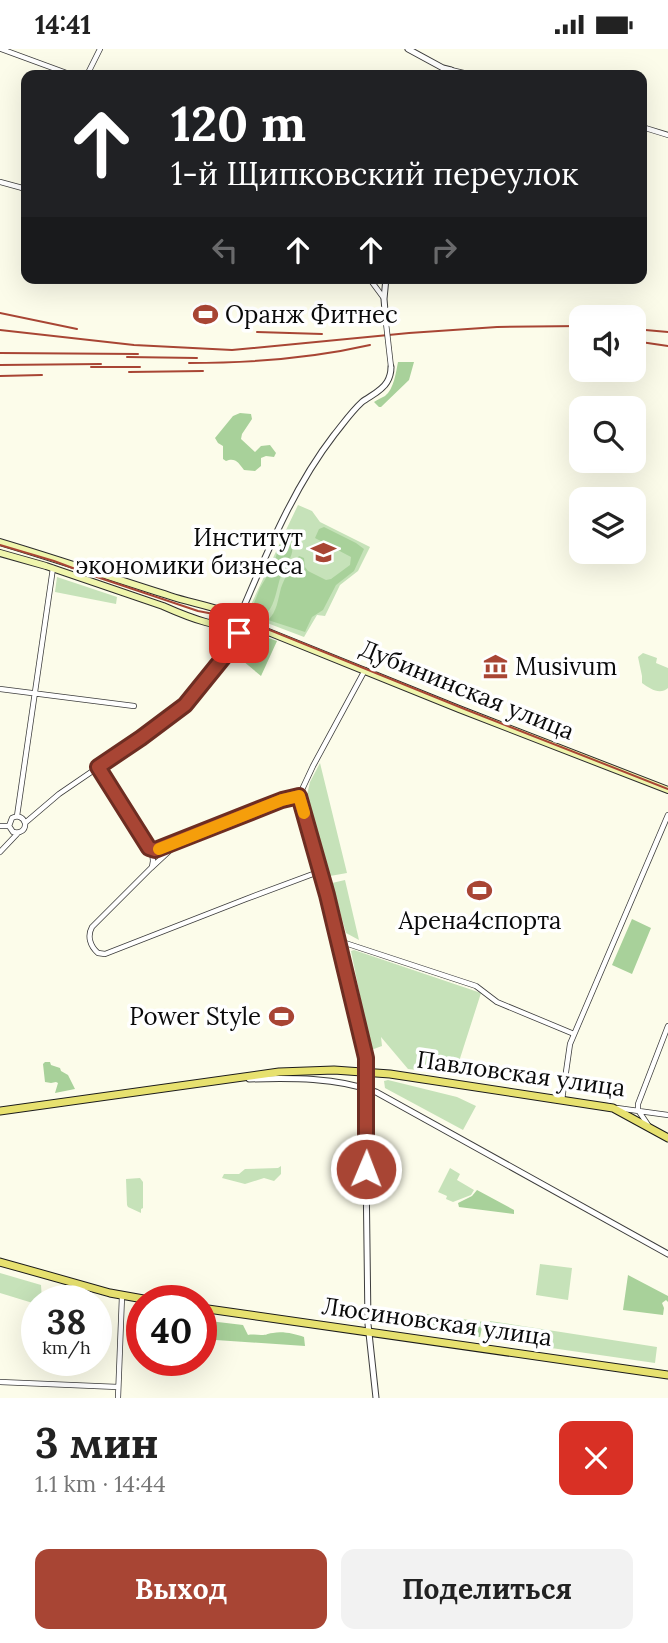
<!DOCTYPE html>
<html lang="ru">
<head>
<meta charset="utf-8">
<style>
	body { margin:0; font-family:Lora,serif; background:#f2f2f2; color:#222; height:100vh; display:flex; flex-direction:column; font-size:26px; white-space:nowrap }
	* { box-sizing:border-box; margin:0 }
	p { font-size:23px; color:#767676 }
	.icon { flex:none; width:38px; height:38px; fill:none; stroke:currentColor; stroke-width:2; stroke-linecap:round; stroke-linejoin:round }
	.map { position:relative; height:1349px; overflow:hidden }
	.details { display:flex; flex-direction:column; background:#fff; flex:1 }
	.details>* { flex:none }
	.top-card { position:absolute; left:21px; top:21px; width:626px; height:214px; border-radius:14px; box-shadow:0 7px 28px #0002; background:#202124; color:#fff; overflow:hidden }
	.fabs { position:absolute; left:569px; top:256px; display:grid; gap:14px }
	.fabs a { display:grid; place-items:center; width:77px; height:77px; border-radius:14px; background:#fff; box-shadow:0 7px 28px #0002; font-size:35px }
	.speed { position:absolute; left:21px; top:1236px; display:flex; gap:14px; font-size:35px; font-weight:700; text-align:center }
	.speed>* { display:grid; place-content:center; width:91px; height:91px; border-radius:50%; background:#fff; box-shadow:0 7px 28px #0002; line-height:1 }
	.speed small { font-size:18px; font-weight:400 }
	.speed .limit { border:10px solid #d22; background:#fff; color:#111 }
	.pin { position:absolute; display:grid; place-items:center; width:60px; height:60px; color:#fff; margin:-30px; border-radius:14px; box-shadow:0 4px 10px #0006 }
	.me { position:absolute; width:77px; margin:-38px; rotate:1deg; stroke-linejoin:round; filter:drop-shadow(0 0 5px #0008) }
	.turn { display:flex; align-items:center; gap:24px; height:147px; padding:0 35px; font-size:32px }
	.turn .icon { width:91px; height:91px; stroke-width:2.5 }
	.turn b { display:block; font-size:49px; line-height:60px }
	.lanes { display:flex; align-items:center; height:66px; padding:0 35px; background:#0003; justify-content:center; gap:35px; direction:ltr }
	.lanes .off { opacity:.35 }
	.round { display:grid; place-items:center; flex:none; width:74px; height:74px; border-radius:14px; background:#f2f2f2 }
	.overview { display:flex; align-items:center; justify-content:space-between; height:119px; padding:0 35px }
	h1 { font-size:42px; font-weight:700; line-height:52px }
	.cta { display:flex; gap:14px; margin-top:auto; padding:14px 35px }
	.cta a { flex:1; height:80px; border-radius:14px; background:#a84534; color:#fff; font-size:28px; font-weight:700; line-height:80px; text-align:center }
	.cta a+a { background:#f2f2f2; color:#222 }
	.status { display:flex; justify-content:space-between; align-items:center; height:49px; padding:0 35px; background:#fff; direction:ltr }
	.status svg { height:19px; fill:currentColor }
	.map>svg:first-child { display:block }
	.green { fill:#c6e2b9 }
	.forest { fill:#a8d19a }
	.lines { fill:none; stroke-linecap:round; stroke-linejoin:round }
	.minor-casing { stroke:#3d3d3d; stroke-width:6 }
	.tertiary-casing { stroke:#3d3d3d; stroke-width:7 }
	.secondary-casing { stroke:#2c2c2c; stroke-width:8 }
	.primary-casing { stroke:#1b1b1b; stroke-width:9 }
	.minor { stroke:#fff; stroke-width:4.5 }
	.tertiary { stroke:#fff; stroke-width:5 }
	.secondary { stroke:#eff5ad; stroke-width:6 }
	.primary { stroke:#e7e16f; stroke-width:7 }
	.tram { stroke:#a84534; stroke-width:2 }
	.rail { stroke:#a84534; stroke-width:2 }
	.minor-bridge-casing { stroke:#3d3d3d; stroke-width:6; stroke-linecap:butt }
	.minor-bridge { stroke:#fff; stroke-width:4.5 }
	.route-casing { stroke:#6d2d22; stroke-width:18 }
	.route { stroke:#a84534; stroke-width:12 }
	.slow { stroke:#f59e0b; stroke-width:12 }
	.labels { text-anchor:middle; stroke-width:7; stroke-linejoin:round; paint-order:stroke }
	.poi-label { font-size:24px; fill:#0a0a0a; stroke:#fff; text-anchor:start }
	.street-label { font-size:24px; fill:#0a0a0a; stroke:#fff }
</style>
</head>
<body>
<div class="status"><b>14:41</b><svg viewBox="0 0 49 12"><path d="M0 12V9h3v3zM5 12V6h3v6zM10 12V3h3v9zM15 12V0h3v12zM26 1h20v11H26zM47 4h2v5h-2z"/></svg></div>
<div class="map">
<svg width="668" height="1349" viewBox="0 0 668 1349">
	<rect width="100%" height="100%" fill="#fcfcea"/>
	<path class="green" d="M298 456 312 462 320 473 370 498 358 522 340 536 325 567 317 566 304 588 246 566 282 490 288 492 291 484 286 481Z
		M57 528 117 548 116 555 55 543Z
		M643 604 657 609 656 614 668 619V639C660 646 650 640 642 634V627L638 608Z
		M320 714 347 824 330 827 307 746 310 733Z
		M345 831 359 891 346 884 332 834Z
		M354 901 481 944 455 1025 408 1020 381 988 382 997 371 1001 351 902Z
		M388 1031 457 1048 476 1057 463 1081 385 1039 384 1032Z
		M281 1117V1125L274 1132 264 1129 245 1135 222 1129 224 1125H239L245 1120 278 1119Z
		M450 1119 460 1125 457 1131 474 1141 471 1146 453 1153 446 1150 447 1147 438 1143Z
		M140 1129 143 1133V1159L141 1160V1164L128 1158 127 1156 126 1130Z
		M540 1215 572 1219 568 1251 536 1246Z
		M0 1224 41 1236 42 1251H37L36 1255 0 1244Z
		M490 1272 657 1298 655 1314 488 1290Z"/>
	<path class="forest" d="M398 313H414L409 331 381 358H379L374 353C377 351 381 349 385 347 394 340 396 323 398 313Z
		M240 364 251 365 252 370 242 385 241 390 255 403 261 397 270 396 276 404 274 408 266 407 261 409V417L255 422 244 421C239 414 235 408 226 412L223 410V397L218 394 215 389 233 367Z
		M324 478 356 494 364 500 354 522 336 536 323 561 312 568 305 583 268 571C277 563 278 550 281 539 285 528 292 515 299 507L304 509 305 518 308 522 326 531 331 530 350 516 351 508 315 489 319 480Z
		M284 494 292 496C294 507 287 513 283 522 277 534 277 549 270 560 266 566 261 566 255 567L250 564 260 539 274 515 279 496Z
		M266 588 277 592 261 627 237 607 244 597 257 605Z
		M632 870 651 879 632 925 612 916Z
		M45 1013H50L51 1016 60 1019 61 1022 68 1026 75 1040 55 1044 58 1034 56 1033 51 1034 45 1033 43 1015Z
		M477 1141 514 1161V1165L459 1158 458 1154 472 1147Z
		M628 1226 668 1247V1253L666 1251 662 1254 664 1259 663 1266 623 1261Z
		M425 1265 483 1273 480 1288 422 1279Z
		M201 1271 243 1276 248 1286C252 1285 257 1286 261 1286 268 1286 265 1285 273 1284 283 1282 295 1285 304 1288L305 1297 201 1290Z"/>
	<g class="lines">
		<defs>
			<path id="minor" d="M1 0 72 26
				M451 21 472 26
				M87 26 100 0
				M642 78 668 86
				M0 133 26 140
				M369 229 383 248
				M0 640 134 657
				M98 718 149 799 154 801 282 751 299 747
				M299 747 327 846 367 1011V1023
				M299 747 313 717 365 621
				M17 767 53 519
				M25 774C23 768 18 766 12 769L9 777 13 783C20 785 26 781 25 774L59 745 141 689 185 656 236 593 241 578
				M0 777H9
				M181 791 151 819 92 878C87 887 90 897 98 904L105 905 246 850 321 822
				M0 803 18 784
				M152 818 153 812 152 801
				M339 892 476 937 497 953 574 985
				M562 1051 570 995 668 766
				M617 1059 668 1066
				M648 1076 638 1061V1055L668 977
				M0 1333 118 1338
				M118 1349 122 1247"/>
			<path id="tertiary" d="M408 0 443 19 451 21 449 26
				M386 274 384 250 386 229
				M241 572V564C267 504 293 439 334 386 343 375 351 363 362 353 370 347 382 342 387 333 390 328 391 323 391 318
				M367 1024 366 1120 368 1275 376 1349
				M249 1030C291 1029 336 1028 376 1043L668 1205"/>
			<path id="secondary" d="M0 493C57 510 113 529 170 547 197 556 228 559 251 576L459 660 668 741
				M0 504 46 517 163 557C190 569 222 582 251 576"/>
			<path id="primary" d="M0 1062 279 1023 334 1021 390 1025 613 1059 668 1089
				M0 1213 110 1244 149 1251
				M201 1259 668 1326"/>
		</defs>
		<use href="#minor" class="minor-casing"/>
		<use href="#tertiary" class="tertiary-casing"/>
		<use href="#secondary" class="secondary-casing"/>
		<use href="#primary" class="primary-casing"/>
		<use href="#minor" class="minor"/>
		<use href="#tertiary" class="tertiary"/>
		<use href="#secondary" class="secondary"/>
		<use href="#primary" class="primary"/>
		<path class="tram" d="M0 496 54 512 94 527 198 562 245 571 467 661 668 740"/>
		<path class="rail" d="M0 264 77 280
			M634 280 668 283
			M0 281 134 296 232 301 409 284 497 278 581 277
			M257 283 322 285
			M634 292 668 297
			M0 304 138 305
			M127 308 197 309
			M189 314C248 314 313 309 370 296
			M0 316 101 315
			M91 318H140
			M129 323 203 322
			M0 327 42 326"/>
		<defs>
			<path id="minor-bridge" d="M386 274 391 318"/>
		</defs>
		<use href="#minor-bridge" class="minor-bridge-casing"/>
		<use href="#minor-bridge" class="minor-bridge"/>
	</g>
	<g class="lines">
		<defs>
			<path id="route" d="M239 584 236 593 185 656 141 689 98 718 149 799 155 801 282 751 299 747 327 846 366 1009V1120"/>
		</defs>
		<use href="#route" class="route-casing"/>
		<use href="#route" class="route"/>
		<path class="slow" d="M159 800 282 751 299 747 304 764"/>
	</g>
	<defs>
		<symbol id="stadium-bare" viewBox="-9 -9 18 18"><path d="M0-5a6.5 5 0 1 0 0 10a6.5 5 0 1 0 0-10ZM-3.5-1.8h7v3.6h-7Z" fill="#a84534" stroke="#fff" stroke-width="2.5" paint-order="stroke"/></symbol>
		<symbol id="university-bare" viewBox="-9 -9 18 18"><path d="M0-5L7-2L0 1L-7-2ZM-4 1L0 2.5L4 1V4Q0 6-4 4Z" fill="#a84534" stroke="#fff" stroke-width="2.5" paint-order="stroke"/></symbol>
		<symbol id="museum-bare" viewBox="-9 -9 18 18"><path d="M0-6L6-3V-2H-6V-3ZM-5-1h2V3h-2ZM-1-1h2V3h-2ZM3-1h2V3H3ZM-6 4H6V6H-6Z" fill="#a84534" stroke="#fff" stroke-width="2.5" paint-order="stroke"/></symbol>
	</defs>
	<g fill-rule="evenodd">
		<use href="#stadium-bare" x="188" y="248" width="35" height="35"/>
		<use href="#university-bare" x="306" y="486" width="35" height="35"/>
		<use href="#museum-bare" x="478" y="600" width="35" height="35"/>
		<use href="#stadium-bare" x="462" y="824" width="35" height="35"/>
		<use href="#stadium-bare" x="264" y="950" width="35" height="35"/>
	</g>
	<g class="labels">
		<g class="poi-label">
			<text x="225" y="274">Оранж Фитнес</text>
			<text x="303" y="497" text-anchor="end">Институт<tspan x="303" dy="28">экономики бизнеса</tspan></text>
			<text x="515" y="626">Musivum</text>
			<text x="480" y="880" text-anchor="middle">Арена4спорта</text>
			<text x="261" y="976" text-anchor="end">Power Style</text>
		</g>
		<g class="street-label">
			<text transform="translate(467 641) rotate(22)" y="8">Дубининская улица</text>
			<text transform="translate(521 1025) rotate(8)" y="8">Павловская улица</text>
			<text transform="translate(437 1273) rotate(8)" y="8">Люсиновская улица</text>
		</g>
	</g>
</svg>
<div class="fabs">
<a><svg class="icon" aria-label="sound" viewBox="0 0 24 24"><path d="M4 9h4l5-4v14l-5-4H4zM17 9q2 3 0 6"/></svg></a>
<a><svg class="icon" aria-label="search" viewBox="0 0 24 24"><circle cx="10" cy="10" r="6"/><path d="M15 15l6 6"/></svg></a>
<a><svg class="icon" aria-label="layers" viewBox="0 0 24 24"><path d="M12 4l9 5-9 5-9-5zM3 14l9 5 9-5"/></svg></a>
</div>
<div class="speed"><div>38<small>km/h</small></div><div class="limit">40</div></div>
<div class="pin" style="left:239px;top:584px;background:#d93025"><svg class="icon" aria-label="arrive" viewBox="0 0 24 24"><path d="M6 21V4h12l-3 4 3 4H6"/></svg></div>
<svg class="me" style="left:366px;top:1120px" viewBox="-20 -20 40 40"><circle r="17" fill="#a84534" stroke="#fff" stroke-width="3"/><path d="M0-11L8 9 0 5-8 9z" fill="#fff"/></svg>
<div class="top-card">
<div class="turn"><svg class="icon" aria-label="ahead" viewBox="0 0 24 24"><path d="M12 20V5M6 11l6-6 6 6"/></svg><div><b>120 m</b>1-й Щипковский переулок</div></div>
<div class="lanes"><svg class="icon off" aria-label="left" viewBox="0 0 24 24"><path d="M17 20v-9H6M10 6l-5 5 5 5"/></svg><svg class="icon" aria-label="ahead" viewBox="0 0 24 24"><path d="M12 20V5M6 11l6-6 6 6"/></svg><svg class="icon" aria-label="ahead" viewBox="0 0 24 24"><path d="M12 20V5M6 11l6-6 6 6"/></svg><svg class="icon off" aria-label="right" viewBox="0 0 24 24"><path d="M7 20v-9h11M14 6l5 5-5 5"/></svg></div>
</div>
</div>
<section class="details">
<div class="overview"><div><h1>3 мин</h1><p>1.1 km · 14:44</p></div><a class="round" style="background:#d93025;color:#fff"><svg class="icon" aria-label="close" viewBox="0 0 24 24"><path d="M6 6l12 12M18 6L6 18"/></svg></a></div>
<div class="cta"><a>Выход</a><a>Поделиться</a></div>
</section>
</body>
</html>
